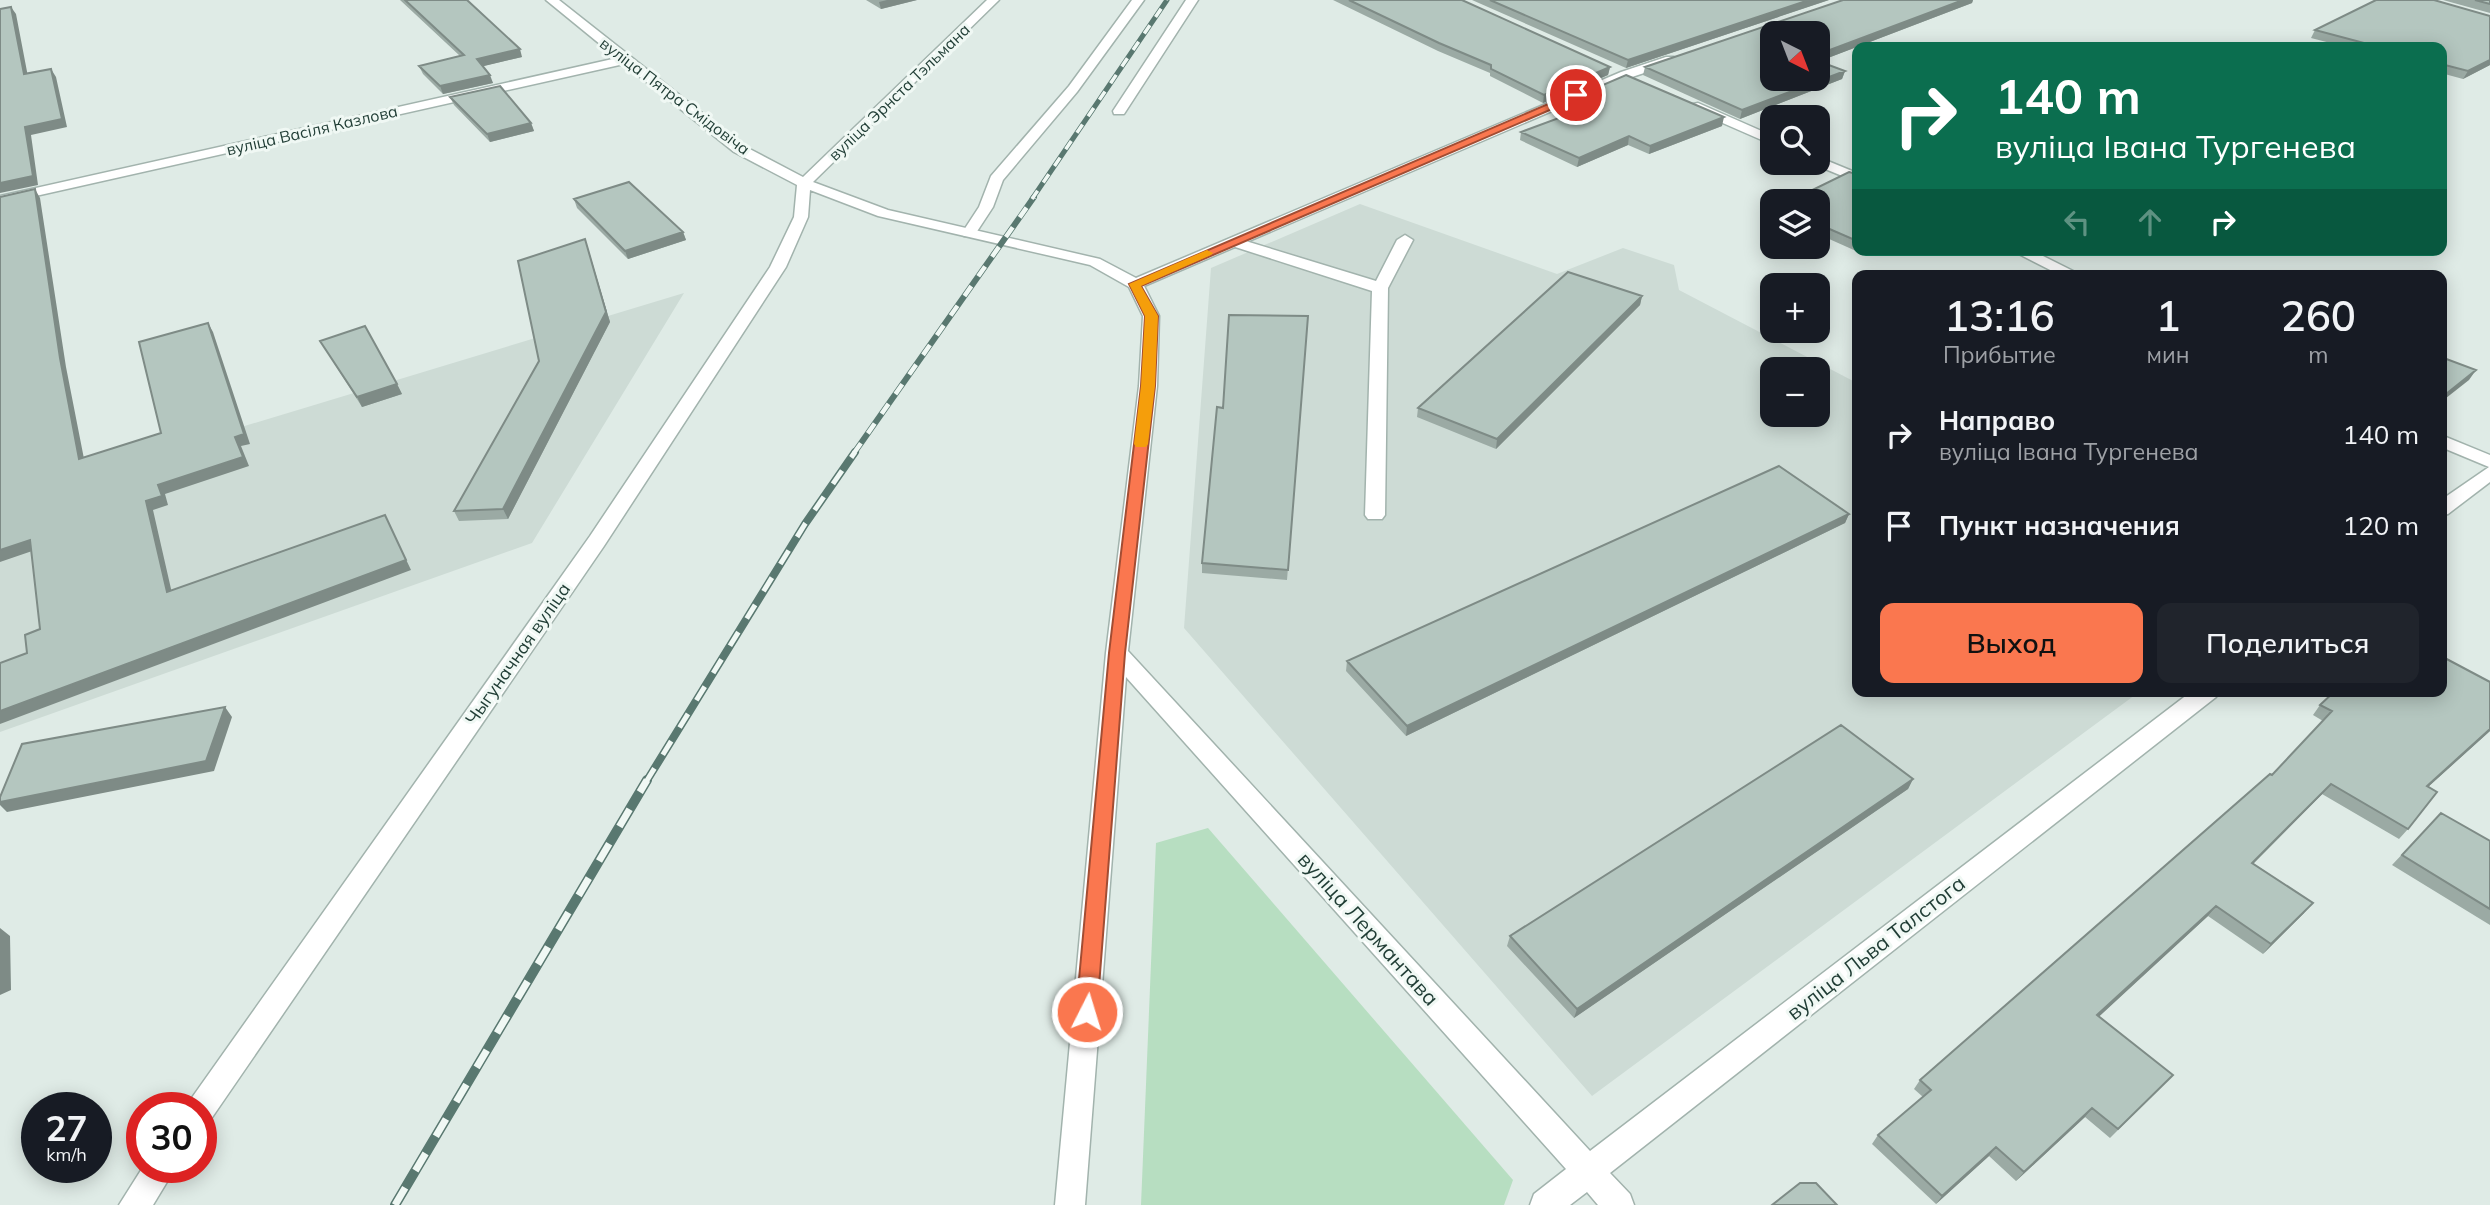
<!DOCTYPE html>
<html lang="ru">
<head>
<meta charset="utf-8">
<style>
	body { margin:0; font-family:Mulish,sans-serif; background:#20242c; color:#f1f3f6; height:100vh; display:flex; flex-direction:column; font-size:26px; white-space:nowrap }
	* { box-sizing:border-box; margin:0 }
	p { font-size:23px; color:#9ea1a6 }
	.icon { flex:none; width:38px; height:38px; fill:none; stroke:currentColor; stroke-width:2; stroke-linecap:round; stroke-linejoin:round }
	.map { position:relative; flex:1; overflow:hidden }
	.panel { position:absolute; left:1852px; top:270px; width:595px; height:427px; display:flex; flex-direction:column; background:#171b24; border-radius:14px; box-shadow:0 4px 18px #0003 }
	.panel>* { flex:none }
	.top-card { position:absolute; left:1852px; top:42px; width:595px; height:214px; border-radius:14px; box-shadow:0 4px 18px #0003; background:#0b6e4f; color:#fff; overflow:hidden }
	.needle { width:46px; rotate:138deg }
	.controls { position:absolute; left:1760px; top:21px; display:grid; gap:14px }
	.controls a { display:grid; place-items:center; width:70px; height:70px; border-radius:14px; background:#171b24; box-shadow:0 4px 18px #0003; font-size:35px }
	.speed { position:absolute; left:21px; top:1092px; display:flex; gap:14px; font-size:35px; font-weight:700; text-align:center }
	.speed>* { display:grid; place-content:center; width:91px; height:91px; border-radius:50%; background:#171b24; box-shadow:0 4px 18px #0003; line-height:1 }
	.speed small { font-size:18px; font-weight:400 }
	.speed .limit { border:10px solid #d22; background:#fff; color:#111 }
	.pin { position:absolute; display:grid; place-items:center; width:60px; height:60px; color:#fff; margin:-30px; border:4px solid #fff; border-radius:50%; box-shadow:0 2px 7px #0007 }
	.me { position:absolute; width:77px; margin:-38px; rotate:5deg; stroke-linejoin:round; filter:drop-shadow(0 0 5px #0008) }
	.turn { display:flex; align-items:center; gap:24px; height:147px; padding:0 28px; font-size:32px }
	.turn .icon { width:91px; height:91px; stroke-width:2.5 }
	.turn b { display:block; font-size:49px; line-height:60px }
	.lanes { display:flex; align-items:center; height:66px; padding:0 28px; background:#0003; justify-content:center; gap:35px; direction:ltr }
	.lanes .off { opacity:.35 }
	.eta { display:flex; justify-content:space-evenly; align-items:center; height:119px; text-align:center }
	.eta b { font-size:42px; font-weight:600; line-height:49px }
	.action { display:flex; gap:14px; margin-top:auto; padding:14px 28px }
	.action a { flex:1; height:80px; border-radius:14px; background:#fa774f; color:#111; font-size:28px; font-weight:600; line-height:80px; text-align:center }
	.action a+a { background:#20242c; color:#f1f3f6 }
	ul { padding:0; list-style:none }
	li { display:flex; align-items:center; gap:21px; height:91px; padding:0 28px }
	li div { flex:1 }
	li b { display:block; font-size:26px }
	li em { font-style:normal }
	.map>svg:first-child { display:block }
	.built { fill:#cddbd5; fill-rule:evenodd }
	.green { fill:#b7dec1 }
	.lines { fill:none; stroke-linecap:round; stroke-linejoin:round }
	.lane-casing { stroke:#a2b3ad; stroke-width:3 }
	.street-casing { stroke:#a2b3ad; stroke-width:3 }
	.lane { fill:#fff; fill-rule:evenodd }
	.street { fill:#fff; fill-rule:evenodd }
	.rail-far3-casing { stroke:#597870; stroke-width:5 }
	.rail-far2-casing { stroke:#597870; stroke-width:6 }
	.rail-far1-casing { stroke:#597870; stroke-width:8 }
	.rail-casing { stroke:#597870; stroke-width:10 }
	.rail-far3 { stroke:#f0f8f4; stroke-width:3.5; stroke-dasharray:10; stroke-linecap:butt }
	.rail-far2 { stroke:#f0f8f4; stroke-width:4.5; stroke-dasharray:12; stroke-linecap:butt }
	.rail-far1 { stroke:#f0f8f4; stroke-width:5; stroke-dasharray:16; stroke-linecap:butt }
	.rail { stroke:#f0f8f4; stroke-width:7; stroke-dasharray:20; stroke-linecap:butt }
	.wall { fill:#9baaa4 }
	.shaded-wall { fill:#7e8b86 }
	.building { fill:#b4c6bf; stroke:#7e8b86; stroke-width:2 }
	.route { fill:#fa774f; stroke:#a24d33; stroke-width:2 }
	.slow { fill:#f59e0b }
	.labels { text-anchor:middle; stroke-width:6; stroke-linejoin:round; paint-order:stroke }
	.far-street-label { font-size:16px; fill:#1f3c34; stroke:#f0f8f4 }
	.street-label { font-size:18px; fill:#1f3c34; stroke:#f0f8f4 }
	.near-street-label { font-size:21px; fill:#1f3c34; stroke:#f0f8f4 }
</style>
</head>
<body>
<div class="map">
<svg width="2490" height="1205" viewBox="0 0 2490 1205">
	<rect width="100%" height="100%" fill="#dfebe6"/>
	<path class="built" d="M1360 204 1557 274 1623 248 1674 265 1679 290 1857 383V691H2129L2135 695 1592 1096 1184 628 1211 268ZM1773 369H1818V415H1773Z
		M684 293 532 543 0 732V500Z"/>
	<path class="green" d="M1208 828 1513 1180 1504 1205H1141L1156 843Z"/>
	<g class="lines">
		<defs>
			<path id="lane" d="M1132 0H1144L1077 92 1003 180 993 207 974 236H964L962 233 979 207 991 176 1069 86Z
				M1186 0H1198L1124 114H1114L1113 111Z
				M1405 235 1413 240 1388 288 1385 515 1382 519H1368L1365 515 1372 291 1229 245 1226 242 1234 237 1239 239 1376 281 1397 240Z"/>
			<path id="street" d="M546 0H559L744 146 803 177 987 0H999L813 182 888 210 1100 259 1136 278 1621 72 1666 57H1674V63L1629 78 1144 286 1159 316 1157 386 1128 651 1590 1151 2192 691H2219L2216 697 1610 1173 1630 1194 1634 1205H1598L1587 1192 1570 1205H1530L1534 1194 1566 1169 1126 677 1085 1205H1055L1106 653 1139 386 1143 316 1129 287 1090 265 878 216 810 190 808 217 786 267 604 546 211 1119 201 1123V1108H187L191 1099 590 536 770 267 794 217 797 185 734 152 624 64 0 204V196L617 58Z
				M1698 103 1773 136V145L1693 110V104Z
				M1818 157 1857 173V182L1813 164 1818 163Z
				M2011 250H2031L2081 275H2060Z
				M2441 435 2490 455V482L2448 514 2441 516V500L2489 467 2441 447Z
				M143 1167H176L153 1205H119Z"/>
		</defs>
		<use href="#lane" class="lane-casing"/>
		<use href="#street" class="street-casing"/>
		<use href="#lane" class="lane"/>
		<use href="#street" class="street"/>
		<defs>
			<path id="rail-far3" d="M1032 199 1167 0"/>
			<path id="rail-far2" d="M854 453 1034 197"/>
			<path id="rail-far1" d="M646 782 805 524 855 452"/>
			<path id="rail" d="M395 1205 647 780"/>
		</defs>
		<use href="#rail-far3" class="rail-far3-casing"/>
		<use href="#rail-far2" class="rail-far2-casing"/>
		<use href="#rail-far1" class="rail-far1-casing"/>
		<use href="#rail" class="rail-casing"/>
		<use href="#rail-far3" class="rail-far3"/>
		<use href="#rail-far2" class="rail-far2"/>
		<use href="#rail-far1" class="rail-far1"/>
		<use href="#rail" class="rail"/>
	</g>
	<path class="wall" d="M400 0H467L522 57 483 66 493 83 443 94 423 74 419 66 460 56Z
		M866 0H917L881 9Z
		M1333 0H1462L1610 67 1608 75 1543 103 1490 76V73L1438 51Z
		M1472 0H1829L1626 68Z
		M1843 0H1973L1972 3 1820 61V62L1845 71 1842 79 1740 119 1643 75 1645 67Z
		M2443 0H2490V13Z
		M2490 16V65L2463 79 2441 73V47H2346L2311 38 2315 30Z
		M450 97 531 123 534 131 490 142 454 105Z
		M1561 103 1722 126 1649 154 1628 145 1577 167 1520 140 1521 132 1568 115 1560 111Z
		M1857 174V250H1867L1865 255 1818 234V201Z
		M574 199 683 232 686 240 628 259 577 208Z
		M588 248 610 322 508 519 459 521 454 511 539 361Z
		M1642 296 1640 305 1496 449 1417 417 1418 408Z
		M1308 316 1287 580 1202 573V563L1223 408Z
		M320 341 397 384 402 394 362 407Z
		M1849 514 1845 523 1406 736 1346 671 1347 661Z
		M2490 682V731L2428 787 2408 829 2399 839 2322 794 2253 864 2304 913 2263 954 2208 916 2099 1016 2173 1075 2110 1138 2085 1117 2016 1181 1989 1156 1936 1204 1872 1144 1878 1135 1923 1097 1914 1089 1920 1080 2272 775 2323 721 2313 715 2320 705Z
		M1913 779 1908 789 1574 1018 1507 946 1510 936Z
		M2441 813 2490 841V925L2392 865Z"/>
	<path class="shaded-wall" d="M887 0H917L881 9 879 2Z
		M1809 0H1829L1626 68 1628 60Z
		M1963 0H1973L1972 3 1820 61 1818 64 1819 54Z
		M11 7 16 14 29 82 24 74Z
		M520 49 522 57 480 67 477 59Z
		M2490 60V65L2463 79 2468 71Z
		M1610 67 1608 75 1543 103 1544 95Z
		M51 69 56 77 67 127 31 135 38 185 0 193V183Z
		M1845 71 1842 79 1740 119 1742 110Z
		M490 75 493 83 443 94 440 86Z
		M1724 117 1722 126 1649 154 1650 146Z
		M531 123 534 131 490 142 487 134Z
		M1629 136 1628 145 1577 167 1579 158Z
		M35 189 40 198 66 367 86 469 79 459 60 358Z
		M683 232 686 240 628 259 625 251Z
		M585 239 610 322 508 519 503 509Z
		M1642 296 1640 305 1496 449 1497 439Z
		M208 323 213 332 250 444 241 446 249 466 165 494 168 505 153 510 174 602 167 592 146 501 158 485 235 437Z
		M2476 370 2469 380 2441 402V398Z
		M397 384 402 394 362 407 357 397Z
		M1849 514 1845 523 1406 736 1407 726Z
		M385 515 411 570 0 724V711Z
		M30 540 38 549 0 562V550Z
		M225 707 232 717 214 771 7 812 0 805V802Z
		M2490 729V731L2418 796 2427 786Z
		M1913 779 1908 789 1574 1018 1577 1009Z
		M2331 784 2322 794 2244 873 2252 863Z
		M2313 903 2304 913 2263 954 2271 944Z
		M2216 906 2208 916 2090 1025 2097 1015Z
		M0 928 10 936 11 990 0 995Z
		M2092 1108 2085 1117 2016 1181 2024 1172Z
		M1996 1147 1989 1156 1936 1204 1942 1196Z"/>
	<path class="building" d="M405 0H467L520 49 477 59 490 75 440 86 419 66 464 55Z
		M1349 0H1462L1610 67 1544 95 1491 69V65L1439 43Z
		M1490 0H1809L1628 60Z
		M1843 0H1963L1819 54 1822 56 1818 57V33H1773V79H1818V61L1845 71 1742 110 1645 67Z
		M2376 0H2434L2490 16V60L2468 71 2441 64V47H2379L2315 30Z
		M2475 0H2490V4Z
		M11 7 24 74 51 69 62 119 25 127 33 176 0 183V9Z
		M1626 75 1724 117 1650 146 1629 136 1579 158 1521 132 1578 111 1561 103Z
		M500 86 531 123 487 134 450 97Z
		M1849 172 1857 174V241L1818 224V201H1790Z
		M629 182 683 232 625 251 574 199Z
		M35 189 60 358 79 459 161 433 139 342 208 323 244 434 235 437 243 457 158 485 162 496 146 501 167 592 385 515 406 560 0 711V663L27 653 25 635 40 629 30 540 0 550V197Z
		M585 239 606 312 503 509 454 511 539 361 518 261Z
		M1568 272 1642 296 1497 439 1418 408Z
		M1229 315 1308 316 1288 570 1202 563 1217 407 1223 408Z
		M365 326 397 384 357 397 320 341Z
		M2441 357 2476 370 2441 398Z
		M1779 466 1849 514 1407 726 1347 661Z
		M2441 656 2490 682V729L2427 786 2437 792 2408 829 2331 784 2252 863 2313 903 2271 944 2216 906 2097 1015 2173 1075 2118 1129 2092 1108 2024 1172 1996 1147 1942 1196 1878 1135 1931 1090 1920 1080 2270 774 2272 775 2332 711 2320 705 2335 691H2441Z
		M225 707 206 761 0 802V797L22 744Z
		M1841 725 1913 779 1577 1009 1510 936Z
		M2441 813 2490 841V909L2402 855Z
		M1800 1183H1816L1837 1205H1772Z"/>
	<path class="route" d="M1576 92 1581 95 1580 97 1141 286 1158 316 1155 386 1125 653 1097 1012 1094 1019 1087 1021 1079 1019 1076 1012 1109 653 1141 386 1145 316 1129 284Z"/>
	<path class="slow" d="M1207 250 1213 253 1211 255 1141 286 1158 316 1155 386 1148 444 1146 447H1136L1134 444 1141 386 1145 316 1129 284Z"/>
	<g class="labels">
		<g class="far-street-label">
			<text transform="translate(899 92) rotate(-44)" y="6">вуліца Эрнста Тэльмана</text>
			<text transform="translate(675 96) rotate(37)" y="6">вуліца Пятра Смідовіча</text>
			<text transform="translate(312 130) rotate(-13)" y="6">вуліца Васіля Казлова</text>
		</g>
		<g class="street-label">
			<text transform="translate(518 654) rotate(-55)" y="6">Чыгуначная вуліца</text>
		</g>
		<g class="near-street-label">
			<text transform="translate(1368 929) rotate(48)" y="7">вуліца Лермантава</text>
			<text transform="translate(1876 948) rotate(-38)" y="7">вуліца Льва Талстога</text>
		</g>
	</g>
</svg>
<div class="controls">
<a><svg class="needle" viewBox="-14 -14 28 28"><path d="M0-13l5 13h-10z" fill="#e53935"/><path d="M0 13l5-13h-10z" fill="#9ea1a6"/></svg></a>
<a><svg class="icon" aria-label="search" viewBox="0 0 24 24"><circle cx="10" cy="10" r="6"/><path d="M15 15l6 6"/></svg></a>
<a><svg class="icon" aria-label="layers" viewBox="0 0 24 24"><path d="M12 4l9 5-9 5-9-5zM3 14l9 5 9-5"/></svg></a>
<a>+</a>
<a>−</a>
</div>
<div class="speed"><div>27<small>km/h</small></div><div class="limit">30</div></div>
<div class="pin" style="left:1576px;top:95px;background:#d93025"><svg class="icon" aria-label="arrive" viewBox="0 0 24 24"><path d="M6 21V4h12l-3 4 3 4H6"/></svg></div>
<svg class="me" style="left:1087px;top:1012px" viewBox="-20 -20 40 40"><circle r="17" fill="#fa774f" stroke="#fff" stroke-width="3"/><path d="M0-11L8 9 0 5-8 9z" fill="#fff"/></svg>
<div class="top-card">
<div class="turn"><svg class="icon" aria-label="right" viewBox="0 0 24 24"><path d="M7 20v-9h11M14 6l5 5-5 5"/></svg><div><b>140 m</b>вуліца Івана Тургенева</div></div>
<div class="lanes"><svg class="icon off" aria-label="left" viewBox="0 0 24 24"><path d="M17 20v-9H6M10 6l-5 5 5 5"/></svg><svg class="icon off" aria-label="ahead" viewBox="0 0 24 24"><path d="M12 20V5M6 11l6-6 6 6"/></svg><svg class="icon" aria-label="right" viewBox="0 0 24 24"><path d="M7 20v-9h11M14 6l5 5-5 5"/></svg></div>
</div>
<section class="panel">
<div class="eta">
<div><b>13:16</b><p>Прибытие</p></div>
<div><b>1</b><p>мин</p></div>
<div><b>260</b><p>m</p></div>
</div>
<ul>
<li><svg class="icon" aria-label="right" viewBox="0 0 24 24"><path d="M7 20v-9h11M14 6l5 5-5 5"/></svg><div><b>Направо</b><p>вуліца Івана Тургенева</p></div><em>140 m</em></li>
<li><svg class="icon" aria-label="arrive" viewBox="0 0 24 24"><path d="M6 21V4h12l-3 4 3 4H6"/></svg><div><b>Пункт назначения</b></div><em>120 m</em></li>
</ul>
<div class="action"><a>Выход</a><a>Поделиться</a></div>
</section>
</div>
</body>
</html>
